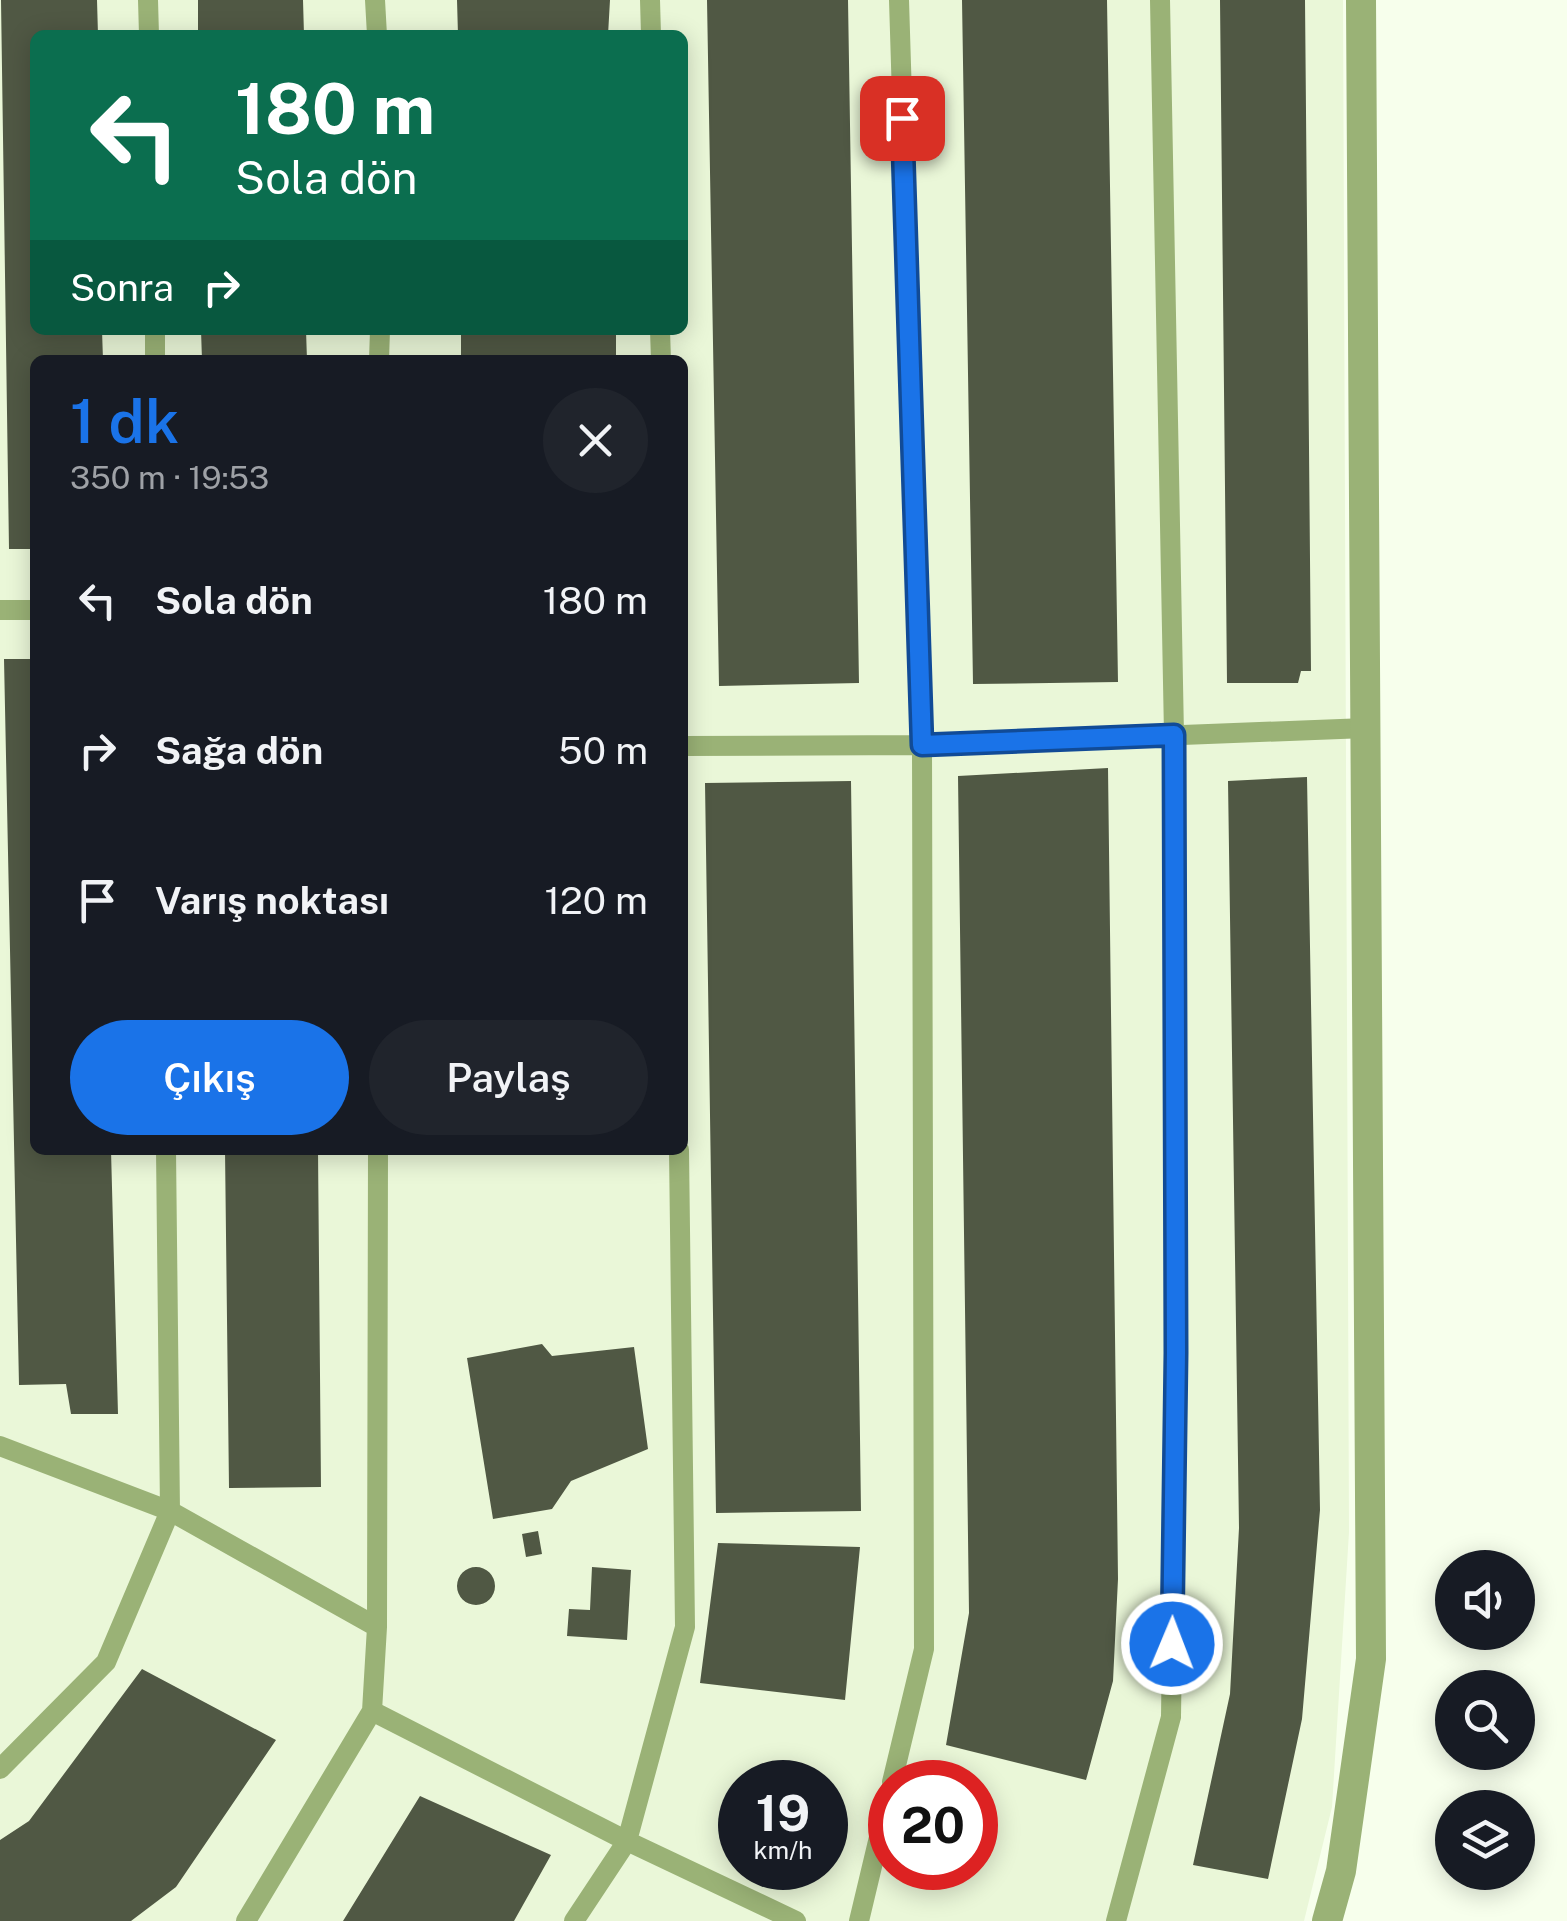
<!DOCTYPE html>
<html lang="tr">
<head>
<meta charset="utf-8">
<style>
	body { margin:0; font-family:"Public Sans",sans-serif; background:#20242c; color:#f1f3f6; height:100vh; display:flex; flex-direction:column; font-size:38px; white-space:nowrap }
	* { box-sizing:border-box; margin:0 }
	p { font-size:32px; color:#9ea1a6 }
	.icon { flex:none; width:55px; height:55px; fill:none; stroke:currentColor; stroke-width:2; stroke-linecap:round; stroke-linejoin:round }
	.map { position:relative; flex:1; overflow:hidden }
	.panel { position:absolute; left:30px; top:355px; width:658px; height:800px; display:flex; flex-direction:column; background:#171b24; border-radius:15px; box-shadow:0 5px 25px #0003 }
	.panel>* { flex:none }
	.top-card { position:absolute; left:30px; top:30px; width:658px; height:305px; border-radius:15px; box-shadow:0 5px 25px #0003; background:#0b6e4f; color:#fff; overflow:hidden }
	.buttons { position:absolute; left:1435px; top:1550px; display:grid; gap:20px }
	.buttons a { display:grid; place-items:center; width:100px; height:100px; border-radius:50%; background:#171b24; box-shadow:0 5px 25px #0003; font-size:50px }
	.speed { position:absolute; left:718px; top:1760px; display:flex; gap:20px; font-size:50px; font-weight:700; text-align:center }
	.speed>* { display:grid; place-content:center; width:130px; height:130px; border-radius:50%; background:#171b24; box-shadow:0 5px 25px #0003; line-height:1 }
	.speed small { font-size:25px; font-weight:400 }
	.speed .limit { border:15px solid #d22; background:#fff; color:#111 }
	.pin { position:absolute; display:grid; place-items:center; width:85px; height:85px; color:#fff; margin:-42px; border-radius:20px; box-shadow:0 5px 15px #0006 }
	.me { position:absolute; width:110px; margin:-55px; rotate:1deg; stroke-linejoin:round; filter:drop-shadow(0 0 8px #0008) }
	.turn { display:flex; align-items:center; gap:35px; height:210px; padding:0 40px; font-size:45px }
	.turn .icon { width:130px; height:130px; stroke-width:2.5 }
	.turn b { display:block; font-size:70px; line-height:85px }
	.then { display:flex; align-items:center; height:95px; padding:0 40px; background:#0003; gap:20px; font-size:38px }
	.round { display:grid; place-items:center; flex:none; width:105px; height:105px; border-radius:52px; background:#20242c }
	.headline { display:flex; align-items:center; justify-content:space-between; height:170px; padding:0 40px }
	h1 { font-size:60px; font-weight:600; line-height:75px; color:#1a73e8 }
	.button { display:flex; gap:20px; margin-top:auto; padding:20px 40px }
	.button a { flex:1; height:115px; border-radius:60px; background:#1a73e8; color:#fff; font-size:40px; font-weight:600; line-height:115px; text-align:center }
	.button a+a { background:#20242c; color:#f1f3f6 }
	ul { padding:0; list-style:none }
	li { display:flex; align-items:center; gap:30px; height:150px; padding:0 40px }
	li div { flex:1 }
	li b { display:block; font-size:38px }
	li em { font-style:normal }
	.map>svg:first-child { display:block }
	.built { fill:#eaf7d8; fill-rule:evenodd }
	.building { fill:#505844 }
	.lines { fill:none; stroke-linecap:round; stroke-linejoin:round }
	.service { stroke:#9ab276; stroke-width:20 }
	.tertiary { stroke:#9ab276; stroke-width:30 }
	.route-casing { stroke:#114b97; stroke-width:25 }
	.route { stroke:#1a73e8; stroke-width:18 }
</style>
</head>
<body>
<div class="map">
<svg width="1567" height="1921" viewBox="0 0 1567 1921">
	<rect width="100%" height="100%" fill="#f7ffec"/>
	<path class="built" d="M0 0H1343L1349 1532 1332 1807 1304 1921H0ZM35 35H682V330H35ZM35 360H682V1150H35ZM740 1782H825V1868H740ZM890 1782H975V1868H890Z"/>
	<path class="building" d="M1 0H97L98 35H35V330H102L103 360H35V549H9Z
		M198 0H303L304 35H198Z
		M457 0H610L608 35H458Z
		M707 0H848L859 683 719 686Z
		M962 0H1107L1118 682 973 684Z
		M1220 0H1305L1311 671H1301L1298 683H1227Z
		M201 330H306L307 360H202Z
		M461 330H616V360H461Z
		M4 659H35V1150H111L118 1414H71L66 1384 19 1385Z
		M1108 768 1118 1579 1113 1681 1086 1780 946 1745 969 1613 958 776Z
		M1307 777 1320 1510 1302 1719 1268 1879 1193 1865 1230 1694 1239 1528 1228 781Z
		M851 781 861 1511 716 1513 705 783Z
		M225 1150H318L321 1487 229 1488Z
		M542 1344 552 1356 634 1347 648 1449 571 1481 552 1509 493 1519 467 1358Z
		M538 1531 542 1554 526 1557 522 1534Z
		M718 1543 860 1547 845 1700 700 1683Z
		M457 1586a19 19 0 1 1 38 0a19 19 0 1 1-38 0Z
		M592 1567 631 1570 627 1640 567 1636 569 1609 590 1610Z
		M142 1669 276 1740 176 1887 131 1921H0V1840L29 1821Z
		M420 1796 551 1855 514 1921H343Z"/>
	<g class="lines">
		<path class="service" d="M148 0 149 35
			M375 0 377 35
			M650 0 651 35
			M155 330V360
			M660 330 661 360
			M379 360 380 330
			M0 610H35
			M682 746 922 745 1366 728
			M0 1446 170 1511 377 1627
			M372 1711 627 1841 796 1921
			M0 1769 106 1662 170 1511 166 1150
			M892 1782 924 1649 922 745 899 0
			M246 1921 372 1711 377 1627 378 1150
			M574 1921 627 1841 685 1627 679 1150
			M859 1921 890 1791
			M1116 1921 1171 1717 1176 1353 1174 735 1160 0"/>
		<path class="tertiary" d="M1327 1921 1341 1871 1371 1659 1361 0"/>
	</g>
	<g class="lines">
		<defs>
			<path id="route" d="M902 118 922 745 1174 735 1176 1353 1172 1644"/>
		</defs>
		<use href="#route" class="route-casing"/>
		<use href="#route" class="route"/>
	</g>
</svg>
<div class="buttons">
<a><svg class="icon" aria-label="sound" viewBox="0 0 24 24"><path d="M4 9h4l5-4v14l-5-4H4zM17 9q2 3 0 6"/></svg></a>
<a><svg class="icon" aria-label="search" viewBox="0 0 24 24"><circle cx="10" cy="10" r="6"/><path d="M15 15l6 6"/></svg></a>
<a><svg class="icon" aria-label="layers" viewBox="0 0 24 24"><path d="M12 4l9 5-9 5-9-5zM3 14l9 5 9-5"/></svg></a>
</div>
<div class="speed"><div>19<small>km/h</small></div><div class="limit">20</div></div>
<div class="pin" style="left:902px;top:118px;background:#d93025"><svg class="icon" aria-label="arrive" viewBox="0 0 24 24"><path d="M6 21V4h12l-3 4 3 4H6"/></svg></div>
<svg class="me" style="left:1172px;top:1644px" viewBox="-20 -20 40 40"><circle r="17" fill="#1a73e8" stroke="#fff" stroke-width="3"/><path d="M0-11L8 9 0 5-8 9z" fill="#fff"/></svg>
<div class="top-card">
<div class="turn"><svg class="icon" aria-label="left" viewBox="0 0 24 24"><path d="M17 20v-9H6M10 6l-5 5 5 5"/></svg><div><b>180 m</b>Sola dön</div></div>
<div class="then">Sonra<svg class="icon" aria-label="right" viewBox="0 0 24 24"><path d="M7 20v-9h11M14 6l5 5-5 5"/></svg></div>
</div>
<section class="panel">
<div class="headline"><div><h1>1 dk</h1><p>350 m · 19:53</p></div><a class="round"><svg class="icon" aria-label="close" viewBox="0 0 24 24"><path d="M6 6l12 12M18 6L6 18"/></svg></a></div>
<ul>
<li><svg class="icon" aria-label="left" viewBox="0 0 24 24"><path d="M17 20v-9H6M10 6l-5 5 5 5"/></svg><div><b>Sola dön</b></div><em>180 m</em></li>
<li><svg class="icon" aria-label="right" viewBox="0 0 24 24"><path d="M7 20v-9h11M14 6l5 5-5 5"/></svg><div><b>Sağa dön</b></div><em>50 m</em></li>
<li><svg class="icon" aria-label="arrive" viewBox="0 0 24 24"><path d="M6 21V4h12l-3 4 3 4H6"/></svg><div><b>Varış noktası</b></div><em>120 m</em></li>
</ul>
<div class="button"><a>Çıkış</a><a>Paylaş</a></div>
</section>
</div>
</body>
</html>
